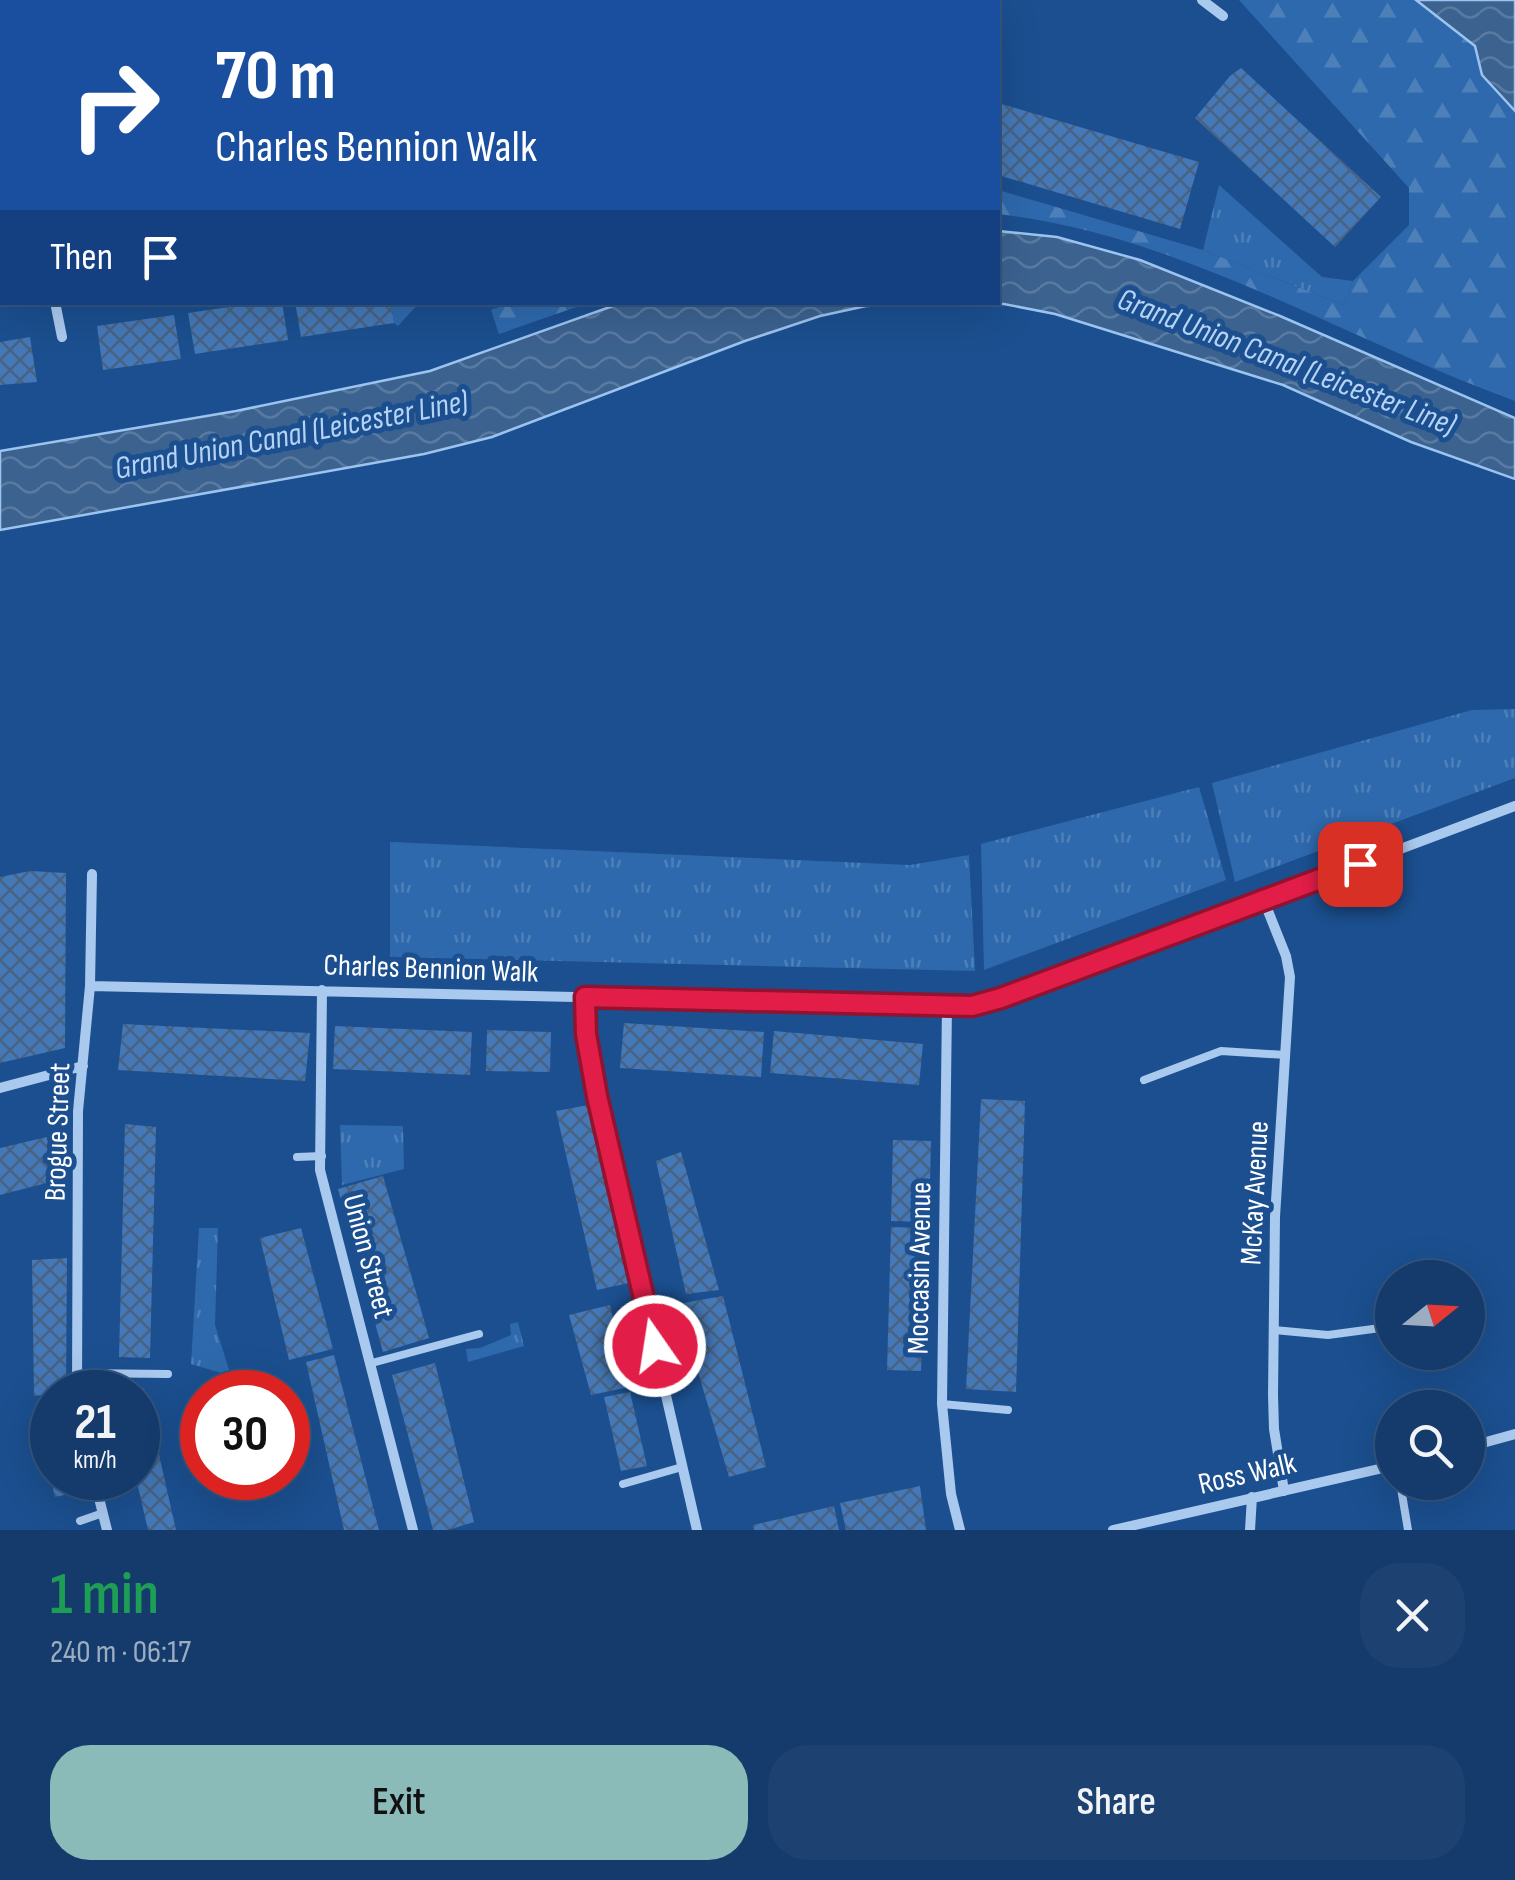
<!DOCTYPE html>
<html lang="en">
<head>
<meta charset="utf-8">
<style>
	body { margin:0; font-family:"Sofia Sans Condensed",sans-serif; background:#1d4271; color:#f1f3f6; height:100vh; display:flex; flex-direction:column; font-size:38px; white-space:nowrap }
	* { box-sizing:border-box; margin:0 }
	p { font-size:32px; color:#9dadc1 }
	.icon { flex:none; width:55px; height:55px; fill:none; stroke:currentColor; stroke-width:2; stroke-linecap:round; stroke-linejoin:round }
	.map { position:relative; height:1530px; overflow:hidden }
	.details { display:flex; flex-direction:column; background:#143b6b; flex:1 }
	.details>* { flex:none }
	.top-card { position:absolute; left:0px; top:0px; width:1000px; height:305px; box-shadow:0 10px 40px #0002,0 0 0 2px #33557e; background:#1a4fa0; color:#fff; overflow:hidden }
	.needle { width:65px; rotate:72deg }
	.controls { position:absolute; left:1375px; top:1260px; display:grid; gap:20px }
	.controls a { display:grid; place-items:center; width:110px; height:110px; border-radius:50%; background:#143b6b; box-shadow:0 10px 40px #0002,0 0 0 2px #33557e; font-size:50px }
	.speed { position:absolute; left:30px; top:1370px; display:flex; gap:20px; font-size:50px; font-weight:700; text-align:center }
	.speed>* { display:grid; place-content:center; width:130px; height:130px; border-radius:50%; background:#143b6b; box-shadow:0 10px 40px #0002,0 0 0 2px #33557e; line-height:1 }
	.speed small { font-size:25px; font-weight:400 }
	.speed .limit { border:15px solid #d22; background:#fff; color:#111 }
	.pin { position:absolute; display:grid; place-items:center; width:85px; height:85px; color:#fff; margin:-42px; border-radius:20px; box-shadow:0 5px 15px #0006 }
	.me { position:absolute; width:110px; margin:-55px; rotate:347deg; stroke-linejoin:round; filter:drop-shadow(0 0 8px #0008) }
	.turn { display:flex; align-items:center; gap:35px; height:210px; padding:0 50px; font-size:45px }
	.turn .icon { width:130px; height:130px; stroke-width:2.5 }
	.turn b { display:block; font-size:70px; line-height:85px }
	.then { display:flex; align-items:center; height:95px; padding:0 50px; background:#0003; gap:20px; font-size:38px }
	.round { display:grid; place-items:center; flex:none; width:105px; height:105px; border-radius:40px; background:#1d4271 }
	.head { display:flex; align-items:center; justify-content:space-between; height:170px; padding:0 50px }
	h1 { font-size:60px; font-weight:600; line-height:75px; color:#1e9e55 }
	.cta { display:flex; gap:20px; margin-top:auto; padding:20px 50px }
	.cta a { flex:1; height:115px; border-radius:40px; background:#8bbbb9; color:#111; font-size:40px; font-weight:600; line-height:115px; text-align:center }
	.cta a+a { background:#1d4271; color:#f1f3f6 }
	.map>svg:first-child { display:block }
	.grass { fill:url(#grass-tufts) }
	.forest { fill:url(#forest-firs) }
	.water { fill:url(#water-waves); stroke:#9cc4f0; stroke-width:2.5 }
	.building { fill:url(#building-cross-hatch) }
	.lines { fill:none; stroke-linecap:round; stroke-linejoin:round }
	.service { stroke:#a9c9ee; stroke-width:8 }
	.minor { stroke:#a9c9ee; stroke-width:10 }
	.route-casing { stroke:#92132f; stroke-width:25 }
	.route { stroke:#e11d48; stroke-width:18 }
	.labels { text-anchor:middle; stroke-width:10; stroke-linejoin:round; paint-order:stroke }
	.street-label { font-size:30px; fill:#fff; stroke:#1b4f8f }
	.water-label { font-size:32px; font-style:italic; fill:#b5d3f5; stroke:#1b4f8f }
</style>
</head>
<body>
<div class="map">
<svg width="1515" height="1530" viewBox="0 0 1515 1530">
	<defs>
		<pattern id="grass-tufts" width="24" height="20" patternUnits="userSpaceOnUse" patternTransform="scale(2.5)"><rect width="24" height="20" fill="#2e69ad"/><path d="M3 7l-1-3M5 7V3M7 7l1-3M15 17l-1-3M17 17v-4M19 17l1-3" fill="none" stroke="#4d80b9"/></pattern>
		<pattern id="forest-firs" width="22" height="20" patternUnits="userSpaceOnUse" patternTransform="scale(2.5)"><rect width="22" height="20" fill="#2e69ad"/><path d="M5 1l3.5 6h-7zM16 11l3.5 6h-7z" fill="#4d80b9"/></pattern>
		<pattern id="water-waves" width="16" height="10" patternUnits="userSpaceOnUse" patternTransform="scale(2.5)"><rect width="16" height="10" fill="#3c6290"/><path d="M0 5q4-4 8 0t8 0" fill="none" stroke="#597aa1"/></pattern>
		<pattern id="building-cross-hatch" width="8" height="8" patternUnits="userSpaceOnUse" patternTransform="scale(2.5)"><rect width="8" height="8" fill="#4478b7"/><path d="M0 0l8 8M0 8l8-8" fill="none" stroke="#486282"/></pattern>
	</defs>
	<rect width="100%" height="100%" fill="#1b4f8f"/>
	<path class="grass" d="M1219 185 1322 277 1353 281 1344 305 1203 250Z
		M391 303H419L398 326 394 323Z
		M1515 709V778L1235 882 1212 783 1472 710Z
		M1199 787 1226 880 984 970 981 844Z
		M390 842 910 865 969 855 975 971 390 957Z
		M340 1125 403 1126 404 1169 342 1185Z
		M199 1228H218L215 1325 231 1376 191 1364Z
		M518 1322 524 1346 468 1362 466 1349 480 1348 511 1335 510 1324Z"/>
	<path class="forest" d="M1239 0H1416L1475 46 1482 75 1515 111V401C1344 339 1181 235 998 214V190L1203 250 1344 305 1353 281 1409 225V188Z
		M513 302H587L588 303 499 334 491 310Z"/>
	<path class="water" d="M1416 0H1515V111L1482 75 1475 46Z
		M998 231 1057 237 1140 260 1280 316 1515 418V479L1411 442 1283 385 1055 314 1004 304 952 303 998 302Z
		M621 303H924L866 306 820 316 745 341 492 437 424 454 0 530V451L236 411 430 371Z"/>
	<path class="building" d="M1241 68 1381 197 1335 247 1195 118 1230 76Z
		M998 103 1199 162 1180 229 998 175Z
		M262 302H282L288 340 195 354 188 313Z
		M295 302H391L394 323 301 337Z
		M174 315 181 359 103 370 97 326Z
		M30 337 37 382 0 385V342Z
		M30 871 66 873 65 1048 0 1063V877Z
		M624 1023 764 1032 761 1077 620 1068Z
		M123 1024 310 1033 305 1081 118 1070Z
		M335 1026 472 1032 470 1075 333 1069Z
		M487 1030 551 1032 550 1072 486 1071Z
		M774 1031 923 1044 919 1085 770 1073Z
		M981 1099 1025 1101 1016 1392 966 1389Z
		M588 1105 629 1283 597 1290 556 1111Z
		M125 1124 156 1127 150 1358 119 1357Z
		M51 1136 62 1179 0 1195V1148Z
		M893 1140 931 1141 929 1222 891 1221Z
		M681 1152 719 1290 686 1294 656 1161Z
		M383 1176 429 1338 383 1352 338 1189Z
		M891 1227 926 1228 921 1371 887 1370Z
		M301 1228 333 1349 289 1360 260 1238Z
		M67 1258 66 1392 34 1396 32 1260Z
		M723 1296 766 1467 729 1477 678 1304Z
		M610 1305 629 1387 591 1395 569 1315Z
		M334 1355 379 1530H344L306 1362Z
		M435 1363 474 1522 448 1530H433L392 1375Z
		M144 1388 176 1530H148L136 1478 138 1392 129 1390Z
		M630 1392 647 1466 621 1471 604 1397Z
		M52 1421V1478H79L82 1491 55 1497 38 1424Z
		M920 1486 926 1530H846L840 1503Z
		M834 1506 839 1530H754L753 1525Z"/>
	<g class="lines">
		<path class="service" d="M258 0V2
			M414 0 415 2
			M0 265H2
			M1144 1080 1221 1051 1286 1055
			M297 1157 322 1156
			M1274 1330 1328 1335 1388 1327
			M372 1363 479 1334
			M78 1373 168 1374
			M942 1404 1008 1410
			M1400 1482 1408 1530
			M623 1484 682 1467
			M80 1521 103 1513"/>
		<path class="minor" d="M600 0 604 2
			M802 0 804 2
			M1202 0 1223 16
			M451 2 457 0
			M738 2 748 0
			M0 16 2 30
			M0 96H2
			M55 302 62 337
			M1264 901 1286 956 1290 977 1275 1217 1273 1395 1274 1429 1284 1491
			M90 986 972 1006 1001 999 1515 806
			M322 990 320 1170 413 1530
			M585 997 586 1034 597 1096 697 1530
			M947 1005 942 1404 951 1494 960 1530
			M0 1088 83 1066
			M77 1392 78 1111 90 986 92 874
			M1468 1447 1515 1434
			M94 1478 107 1530
			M1113 1530 1392 1466
			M1250 1530 1252 1497"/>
	</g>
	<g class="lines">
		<defs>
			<path id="route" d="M655 1346 597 1096 586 1034 585 997 972 1006 1001 998 1360 864"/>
		</defs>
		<use href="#route" class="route-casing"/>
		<use href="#route" class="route"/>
	</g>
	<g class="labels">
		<g class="street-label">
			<text transform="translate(431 968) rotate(2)" y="10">Charles Bennion Walk</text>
			<text transform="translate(57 1132) rotate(-88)" y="10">Brogue Street</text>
			<text transform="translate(1254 1193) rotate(-87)" y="10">McKay Avenue</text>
			<text transform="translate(369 1256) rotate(75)" y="10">Union Street</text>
			<text transform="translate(919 1268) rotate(-89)" y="10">Moccasin Avenue</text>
			<text transform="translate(1247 1473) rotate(-13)" y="10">Ross Walk</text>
		</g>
		<g class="water-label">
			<text transform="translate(1287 361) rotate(21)" y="11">Grand Union Canal (Leicester Line)</text>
			<text transform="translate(291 434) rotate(-11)" y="11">Grand Union Canal (Leicester Line)</text>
		</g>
	</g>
</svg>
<div class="controls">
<a><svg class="needle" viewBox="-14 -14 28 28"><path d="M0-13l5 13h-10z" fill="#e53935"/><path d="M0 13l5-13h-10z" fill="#9dadc1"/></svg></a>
<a><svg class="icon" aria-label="search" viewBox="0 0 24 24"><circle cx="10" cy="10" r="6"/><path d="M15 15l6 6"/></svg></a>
</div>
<div class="speed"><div>21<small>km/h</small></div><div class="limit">30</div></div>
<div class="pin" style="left:1360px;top:864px;background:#d93025"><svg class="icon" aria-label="arrive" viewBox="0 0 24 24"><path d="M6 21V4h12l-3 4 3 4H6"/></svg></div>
<svg class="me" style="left:655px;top:1346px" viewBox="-20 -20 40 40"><circle r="17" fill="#e11d48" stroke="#fff" stroke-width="3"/><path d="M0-11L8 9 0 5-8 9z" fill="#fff"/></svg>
<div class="top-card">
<div class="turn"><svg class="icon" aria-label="right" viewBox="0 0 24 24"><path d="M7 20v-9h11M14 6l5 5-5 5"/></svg><div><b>70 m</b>Charles Bennion Walk</div></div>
<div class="then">Then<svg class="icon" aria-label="arrive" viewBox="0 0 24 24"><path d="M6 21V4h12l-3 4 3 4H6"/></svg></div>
</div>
</div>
<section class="details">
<div class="head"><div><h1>1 min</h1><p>240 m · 06:17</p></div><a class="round"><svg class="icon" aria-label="close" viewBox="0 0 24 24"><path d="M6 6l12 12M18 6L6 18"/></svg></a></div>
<div class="cta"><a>Exit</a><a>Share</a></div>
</section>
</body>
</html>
